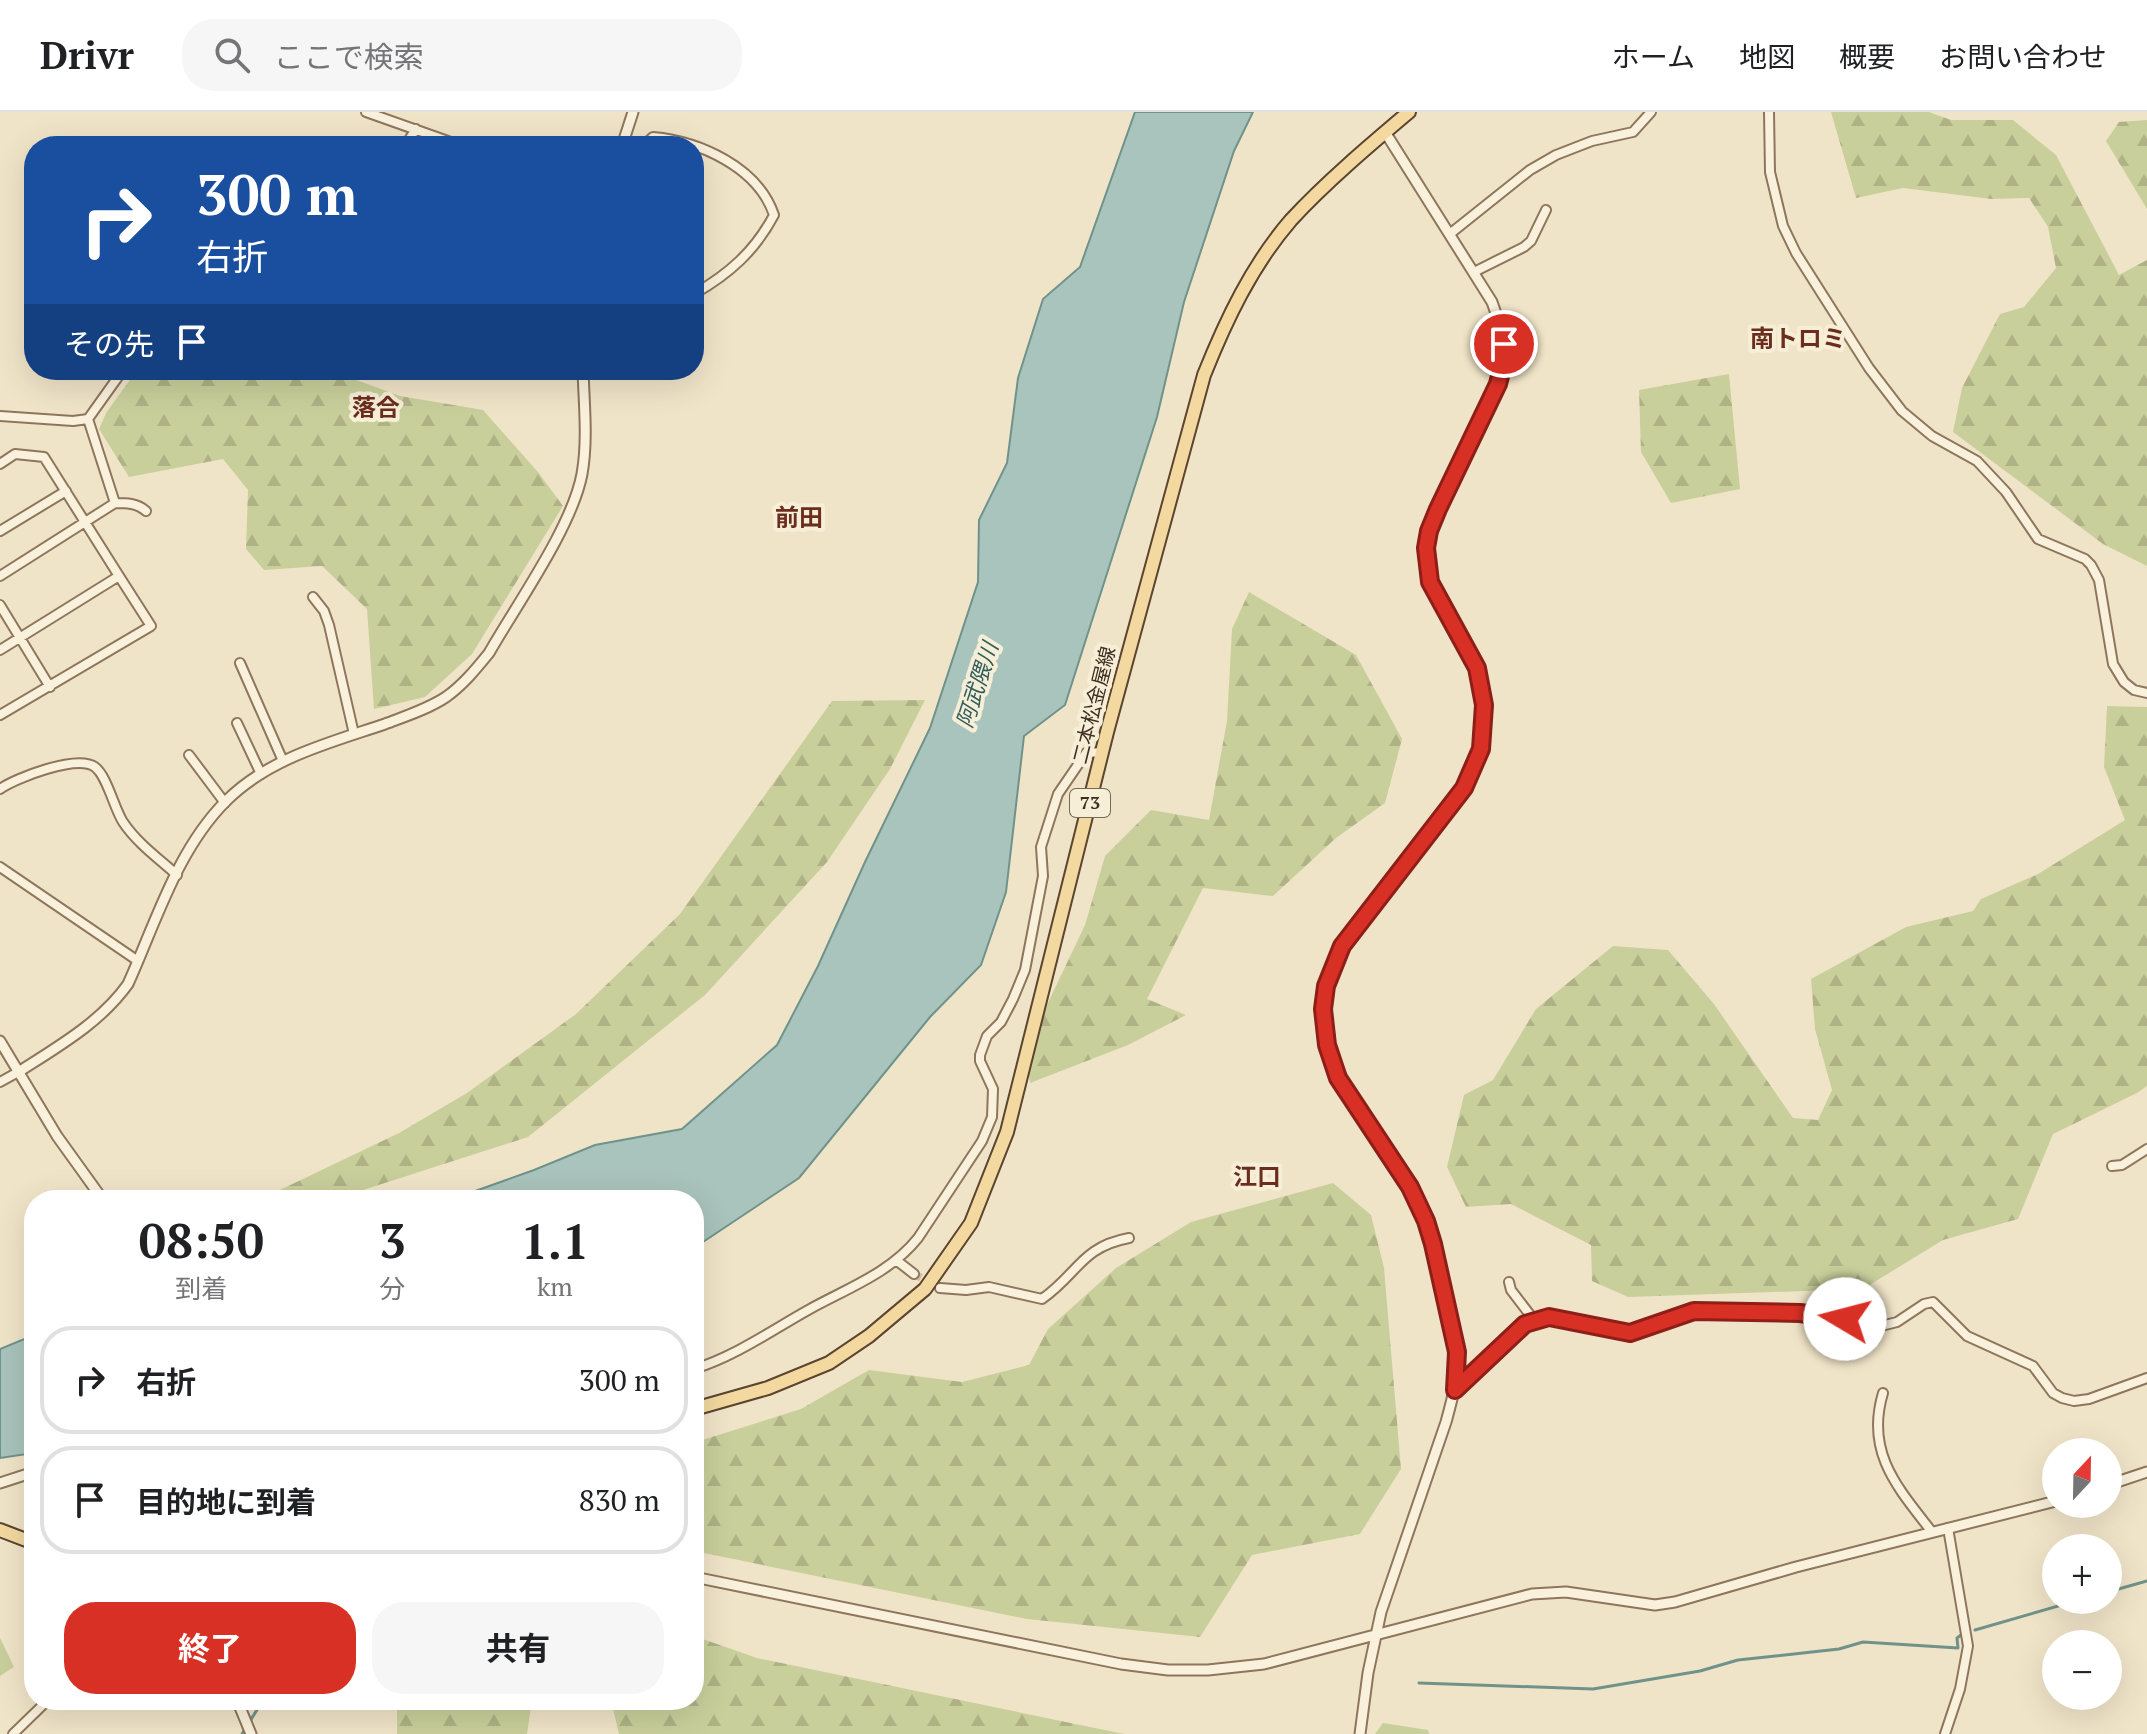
<!DOCTYPE html>
<html lang="ja">
<head>
<meta charset="utf-8">
<style>
	body { margin:0; font-family:"PT Serif","Noto Sans JP",serif; background:#f6f6f6; color:#202124; height:100vh; display:flex; flex-direction:column; font-size:30px; white-space:nowrap }
	* { box-sizing:border-box; margin:0 }
	p { font-size:26px; color:#757577 }
	.icon { flex:none; width:44px; height:44px; fill:none; stroke:currentColor; stroke-width:2; stroke-linecap:round; stroke-linejoin:round }
	.map { position:relative; flex:1; overflow:hidden }
	.sheet { position:absolute; left:24px; top:1078px; width:680px; height:520px; display:flex; flex-direction:column; background:#fff; border-radius:32px; box-shadow:0 8px 32px #0002 }
	.sheet>* { flex:none }
	.top-card { position:absolute; left:24px; top:24px; width:680px; height:244px; border-radius:32px; box-shadow:0 8px 32px #0002; background:#1a4fa0; color:#fff; overflow:hidden }
	.needle { width:52px; rotate:22deg }
	.fabs { position:absolute; left:2042px; top:1326px; display:grid; gap:16px }
	.fabs a { display:grid; place-items:center; width:80px; height:80px; border-radius:50%; background:#fff; box-shadow:0 8px 32px #0002; font-size:40px }
	.pin { position:absolute; display:grid; place-items:center; width:68px; height:68px; color:#fff; margin:-34px; border:4px solid #fff; border-radius:50%; box-shadow:0 2px 8px #0007 }
	.me { position:absolute; width:88px; margin:-44px; rotate:278deg; stroke-linejoin:round; filter:drop-shadow(0 0 6px #0008) }
	.turn { display:flex; align-items:center; gap:28px; height:168px; padding:0 40px; font-size:36px }
	.turn .icon { width:104px; height:104px; stroke-width:2.5 }
	.turn b { display:block; font-size:56px; line-height:68px }
	.then { display:flex; align-items:center; height:76px; padding:0 40px; background:#0003; gap:16px; font-size:30px }
	.eta { display:flex; justify-content:space-evenly; align-items:center; height:136px; text-align:center }
	.eta b { font-size:48px; font-weight:700; line-height:56px }
	.primary-button { display:flex; gap:16px; margin-top:auto; padding:16px 40px }
	.primary-button a { flex:1; height:92px; border-radius:32px; background:#d93025; color:#fff; font-size:32px; font-weight:700; line-height:92px; text-align:center }
	.primary-button a+a { background:#f6f6f6; color:#202124 }
	ul { padding:0; list-style:none }
	li { display:flex; align-items:center; gap:24px; height:108px; margin:0 16px 12px; padding:0 24px; border:4px solid #e0e0e0; border-radius:32px }
	li div { flex:1 }
	li b { display:block; font-size:30px }
	li em { font-style:normal }
	header { display:flex; align-items:center; gap:48px; box-sizing:border-box; height:112px; padding:0 40px; background:#fff; border-bottom:2px solid #e0e0e0 }
	header strong { font-size:38px }
	nav { display:flex; gap:44px; margin-inline-start:auto; font-size:28px }
	.search { width:560px; height:72px; background:#f6f6f6; display:flex; align-items:center; gap:20px; box-sizing:border-box; padding:0 28px; border-radius:32px; color:#757577; font-size:30px }
	.map>svg:first-child { display:block }
	.forest { fill:url(#forest-firs) }
	.water { fill:#a9c4bc; stroke:#6f938a; stroke-width:2 }
	.lines { fill:none; stroke-linecap:round; stroke-linejoin:round }
	.stream { stroke:#6f938a; stroke-width:3 }
	.minor-tunnel { stroke:#ccc0a6; stroke-width:8; stroke-dasharray:8 4; stroke-linecap:butt }
	.minor-casing { stroke:#8d765c; stroke-width:12 }
	.tertiary-casing { stroke:#8d765c; stroke-width:13 }
	.primary-casing { stroke:#5b4430; stroke-width:16 }
	.minor { stroke:#faf1dc; stroke-width:8 }
	.tertiary { stroke:#faf1dc; stroke-width:9 }
	.primary { stroke:#f3d9a0; stroke-width:12 }
	.route-casing { stroke:#8d1f18; stroke-width:20 }
	.route { stroke:#d93025; stroke-width:14 }
	.labels { text-anchor:middle; stroke-width:8; stroke-linejoin:round; paint-order:stroke }
	.shield { fill:#f7eed8; stroke:#756857; stroke-width:2 }
	.shield-label { font-size:18px; font-weight:bold; fill:#3d2e20 }
	.street-label { font-size:20px; fill:#3d2e20; stroke:#f7eed8 }
	.water-label { font-size:22px; font-style:italic; fill:#2f5d5a; stroke:#f7eed8 }
	.quarter-label { font-size:24px; font-weight:bold; fill:#6b2e1e; stroke:#f7eed8 }
</style>
</head>
<body>
<header>
<strong>Drivr</strong>
<div class="search"><svg class="icon" aria-label="search" viewBox="0 0 24 24"><circle cx="10" cy="10" r="6"/><path d="M15 15l6 6"/></svg>ここで検索</div>
<nav><a>ホーム</a><a>地図</a><a>概要</a><a>お問い合わせ</a></nav>
</header>
<div class="map">
<svg width="2147" height="1622" viewBox="0 0 2147 1622">
	<defs>
		<pattern id="forest-firs" width="22" height="20" patternUnits="userSpaceOnUse" patternTransform="scale(2)"><rect width="22" height="20" fill="#c9cf9b"/><path d="M5 1l3.5 6h-7zM16 11l3.5 6h-7z" fill="#aeb285"/></pattern>
	</defs>
	<rect width="100%" height="100%" fill="#f0e4c8"/>
	<path class="forest" d="M1831 0H1929L1951 8H2013L2056 43 2119 163 2147 148V454L2103 432 1953 320 1962 276 2000 202 2024 195 2056 156 2048 115 2029 86 1991 87 1903 76 1856 86Z
		M2147 8V97L2106 29 2119 10Z
		M137 258H329L400 284 483 298 538 360 563 394 472 542 425 585 374 597 367 497 322 454 264 458 246 437 248 378 223 347 129 365 99 317 106 301Z
		M1729 262 1740 377 1671 391 1641 340 1639 278Z
		M1249 480 1356 543 1402 627 1385 691 1336 726 1273 784 1203 776 1147 887 1186 903 1128 933 1030 971 1026 937 1085 813 1105 744 1151 698 1209 708 1227 609 1232 517Z
		M925 588 890 657 827 750 705 883 528 1025 332 1088H259L399 1021 467 981 576 902 680 802 832 589Z
		M2107 594 2147 595V974L2137 981 2053 1022 2018 1107 1943 1128 1863 1177 1628 1185 1592 1169 1591 1133 1511 1092 1466 1095 1447 1055 1464 983 1493 968 1536 897 1613 834 1668 838 1714 892 1793 1006 1818 1008 1832 978 1815 917 1811 867 1906 815 1973 799 1981 787 2038 762 2125 708 2104 655Z
		M1333 1071 1371 1103 1384 1156 1401 1357 1360 1422 1252 1443 1200 1525 1027 1507 694 1439V1333L696 1330 801 1297 869 1258 962 1270 1029 1253 1048 1217 1116 1156 1191 1110Z
		M694 1524 757 1546 1124 1622H619L611 1588H694Z
		M0 1526 14 1555 0 1564Z
		M397 1588H532L527 1622H397Z
		M1383 1611 1428 1618 1429 1622H1375Z"/>
	<path class="water" d="M1135 0H1253L1234 39 1184 190 1157 305 1065 593 1024 624 1006 780 981 853 930 905 799 1066 694 1136V1088H450L534 1058 595 1033 682 1017 777 933 818 854 865 750 930 616 978 470 979 408 1007 351 1018 266 1043 187 1080 155Z
		M34 1223V1341L0 1346V1237Z"/>
	<g class="lines">
		<path class="stream" d="M2108 1480 2147 1469
			M1975 1518 2079 1488
			M1419 1571 1593 1577 1700 1559 1738 1548 1839 1537 1863 1530 1958 1536 1957 1526 1961 1523
			M242 1622 263 1588"/>
		<path class="minor-tunnel" d="M914 1162 940 1176"/>
		<defs>
			<path id="minor" d="M366 0 462 34
				M1769 0 1770 60 1783 114 1796 141 1869 256 1902 299 1932 324 1977 349 2006 380 2038 427 2085 447 2091 453 2099 468 2113 552 2124 570 2134 578 2147 581
				M405 34 416 17
				M643 34 653 25C699 29 758 55 774 103 755 139 729 162 694 182
				M1451 121 1530 58 1556 43 1592 29 1633 20 1651 0
				M1474 160 1524 135 1531 129 1546 98
				M0 304 73 309 88 307 115 391 0 464
				M88 307 123 258
				M0 352 15 342 44 345 119 464
				M115 391C126 391 137 391 146 399
				M0 419 66 379
				M313 485 324 499 329 513 354 622
				M0 493 50 575
				M0 538 119 464 151 514 0 603
				M240 551 283 649
				M237 611 261 662
				M189 643 225 691
				M0 677C16 666 77 642 95 655 107 664 114 696 123 710 137 731 158 746 177 763
				M0 755 138 849
				M0 970 20 959
				M2112 1054 2122 1053 2147 1037
				M896 1148 914 1162
				M1509 1170 1511 1178 1534 1208
				M940 1176 966 1178 989 1175 1042 1187C1078 1162 1081 1135 1129 1126
				M694 1257C736 1244 772 1218 810 1197 848 1176 890 1161 918 1126L982 1029 992 1005 993 977 980 949V943L987 924 1001 910 1013 887 1025 858 1043 764 1041 735 1058 682 1086 641 1103 640
				M1455 1278 1525 1212 1549 1205 1630 1221 1694 1199 1821 1202 1885 1213 1897 1210 1924 1192 1933 1190 1967 1224 2033 1254 2053 1281 2062 1286 2074 1289 2089 1287 2147 1266
				M1883 1281C1865 1341 1898 1376 1932 1420
				M13 1622 48 1588
				M1945 1622 1960 1577 1968 1534 1948 1416"/>
			<path id="tertiary" d="M622 34 633 0
				M0 929 57 1024 103 1088
				M20 959C59 934 101 910 128 872 156 810 177 738 226 689 269 646 329 631 385 612 406 604 428 597 446 585 463 573 476 557 489 541 517 492 572 415 582 362 588 328 584 292 583 258
				M0 1371 34 1360
				M2108 1373 2147 1360
				M694 1465 1121 1552 1168 1558H1208L1264 1552 1532 1482 1566 1480 1655 1493 1675 1490 1796 1455 2056 1389
				M237 1588 251 1622
				M1360 1622 1368 1561 1381 1500 1446 1310C1452 1288 1458 1267 1457 1244 1457 1226 1450 1208 1446 1190 1438 1157 1433 1122 1418 1091 1411 1074 1399 1060 1389 1045 1342 976 1298 917 1342 834L1464 676 1481 637 1484 593 1477 556 1430 470 1426 436 1438 397 1498 272C1506 242 1503 219 1492 190L1385 20"/>
			<path id="primary" d="M694 1297 768 1276 829 1251 869 1224 925 1177 971 1111 1007 1020 1107 620 1204 263C1226 208 1252 153 1291 108 1325 71 1371 32 1409 0
				M0 1418 34 1431"/>
		</defs>
		<use href="#minor" class="minor-casing"/>
		<use href="#tertiary" class="tertiary-casing"/>
		<use href="#primary" class="primary-casing"/>
		<use href="#minor" class="minor"/>
		<use href="#tertiary" class="tertiary"/>
		<use href="#primary" class="primary"/>
	</g>
	<g class="lines">
		<defs>
			<path id="route" d="M1504 232 1503 252 1498 272 1438 397 1429 419 1426 436 1430 470 1477 556 1484 593 1481 637 1464 676 1342 834 1326 874 1323 897 1327 933 1338 966 1410 1075 1426 1109 1433 1132 1457 1240 1455 1278 1525 1212 1549 1205 1630 1221 1694 1199 1800 1201 1845 1207"/>
		</defs>
		<use href="#route" class="route-casing"/>
		<use href="#route" class="route"/>
	</g>
	<g class="labels">
		<rect class="shield" x="1070" y="677" width="40" height="28" rx="6"/>
		<g class="shield-label">
			<text x="1090" y="697">73</text>
		</g>
		<g class="street-label">
			<text transform="translate(1094 593) rotate(-76)" y="7">二本松金屋線</text>
		</g>
		<g class="water-label">
			<text transform="translate(977 573) rotate(-72)" y="8">阿武隈川</text>
		</g>
		<g class="quarter-label">
			<text x="1798" y="235">南トロミ</text>
			<text x="376" y="304">落合</text>
			<text x="799" y="414">前田</text>
			<text x="1257" y="1073">江口</text>
		</g>
	</g>
</svg>
<div class="fabs">
<a><svg class="needle" viewBox="-14 -14 28 28"><path d="M0-13l5 13h-10z" fill="#e53935"/><path d="M0 13l5-13h-10z" fill="#757577"/></svg></a>
<a>+</a>
<a>−</a>
</div>
<div class="pin" style="left:1504px;top:232px;background:#d93025"><svg class="icon" aria-label="arrive" viewBox="0 0 24 24"><path d="M6 21V4h12l-3 4 3 4H6"/></svg></div>
<svg class="me" style="left:1845px;top:1207px" viewBox="-20 -20 40 40"><circle r="19" fill="#fff"/><path d="M0-13L10 11 0 6-10 11z" fill="#d93025"/></svg>
<div class="top-card">
<div class="turn"><svg class="icon" aria-label="right" viewBox="0 0 24 24"><path d="M7 20v-9h11M14 6l5 5-5 5"/></svg><div><b>300 m</b>右折</div></div>
<div class="then">その先<svg class="icon" aria-label="arrive" viewBox="0 0 24 24"><path d="M6 21V4h12l-3 4 3 4H6"/></svg></div>
</div>
<section class="sheet">
<div class="eta">
<div><b>08:50</b><p>到着</p></div>
<div><b>3</b><p>分</p></div>
<div><b>1.1</b><p>km</p></div>
</div>
<ul>
<li><svg class="icon" aria-label="right" viewBox="0 0 24 24"><path d="M7 20v-9h11M14 6l5 5-5 5"/></svg><div><b>右折</b></div><em>300 m</em></li>
<li><svg class="icon" aria-label="arrive" viewBox="0 0 24 24"><path d="M6 21V4h12l-3 4 3 4H6"/></svg><div><b>目的地に到着</b></div><em>830 m</em></li>
</ul>
<div class="primary-button"><a>終了</a><a>共有</a></div>
</section>
</div>
</body>
</html>
